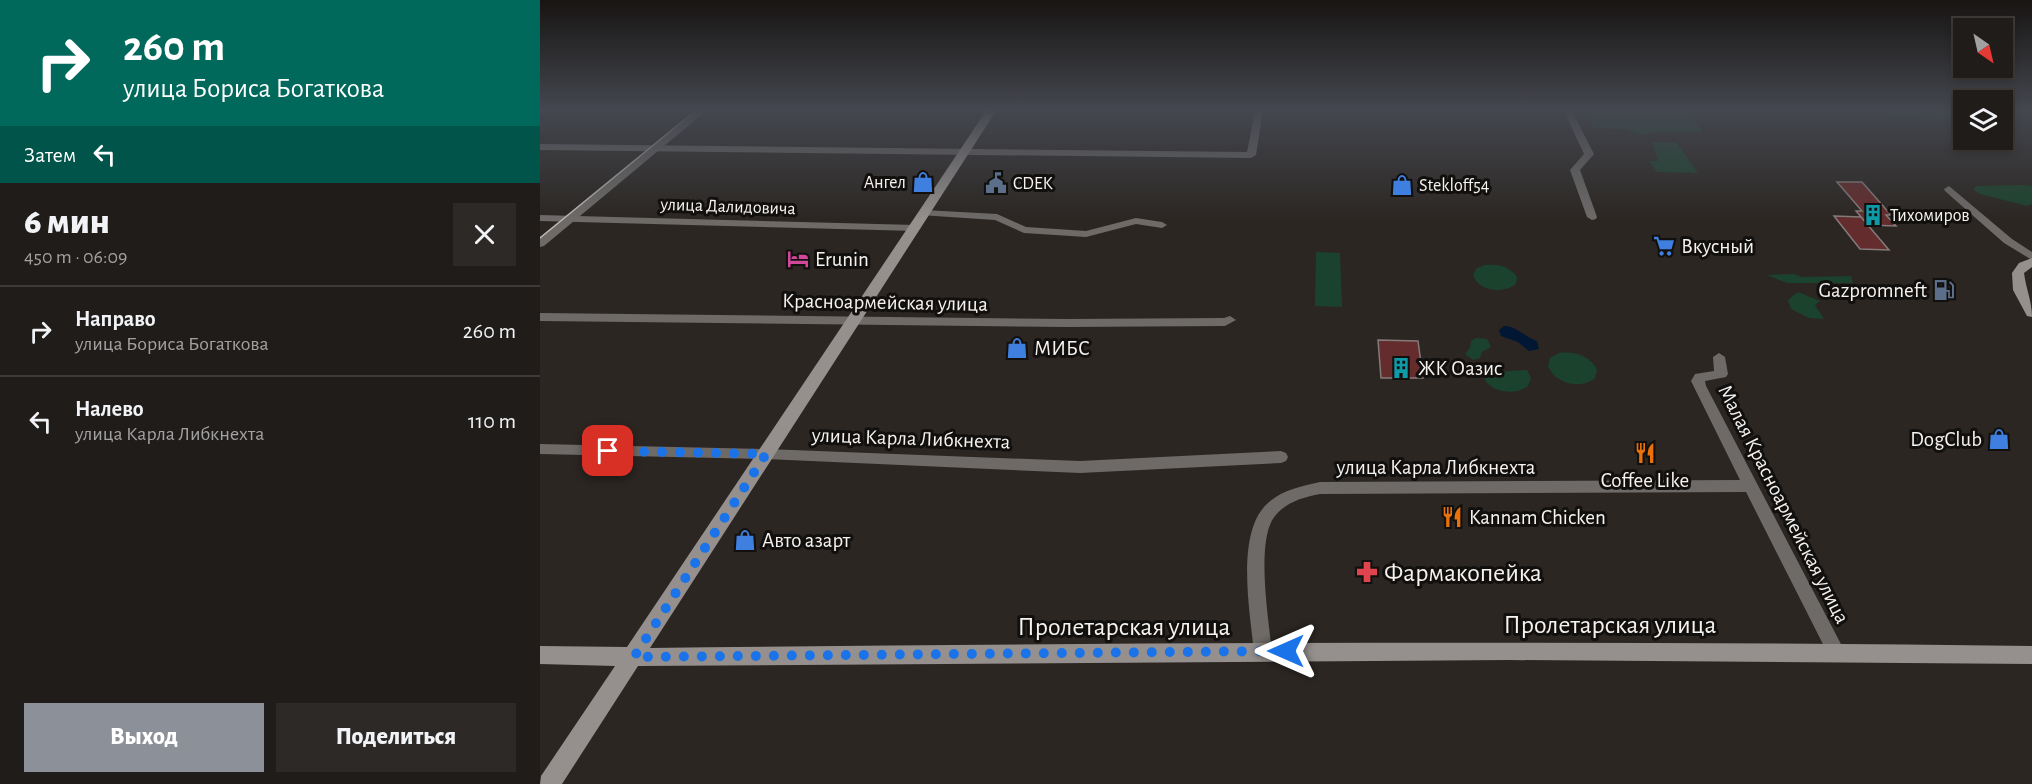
<!DOCTYPE html>
<html lang="ru">
<head>
<meta charset="utf-8">
<style>
	body { margin:0; font-family:"Alegreya Sans",sans-serif; background:#2d2927; color:#f1f3f6; height:100vh; display:flex; flex-direction:column; font-size:22px; white-space:nowrap }
	* { box-sizing:border-box; margin:0 }
	p { font-size:20px; color:#a2a1a2 }
	.icon { flex:none; width:33px; height:33px; fill:none; stroke:currentColor; stroke-width:2; stroke-linecap:round; stroke-linejoin:round }
	.map { position:relative; flex:1; overflow:hidden }
	.side { display:flex; flex-direction:column; background:#201c1a; width:540px }
	.side>* { flex:none }
	.guide { background:#00695c; color:#fff; overflow:hidden }
	.needle { width:39px; rotate:146deg }
	.tools { position:absolute; left:1413px; top:18px; display:grid; gap:12px }
	.tools a { display:grid; place-items:center; width:60px; height:60px; border-radius:0px; background:#201c1a; box-shadow:0 3px 9px #0003,0 0 0 2px #3d3a39; font-size:30px }
	.pin { position:absolute; display:grid; place-items:center; width:51px; height:51px; color:#fff; margin:-26px; border-radius:12px; box-shadow:0 3px 9px #0006 }
	.me { position:absolute; width:66px; margin:-33px; rotate:270deg; stroke-linejoin:round; filter:drop-shadow(0 0 4px #0008) }
	.turn { display:flex; align-items:center; gap:21px; height:126px; padding:0 24px; font-size:27px }
	.turn .icon { width:78px; height:78px; stroke-width:2.5 }
	.turn b { display:block; font-size:42px; line-height:51px }
	.then { display:flex; align-items:center; height:57px; padding:0 24px; background:#0003; gap:12px; font-size:22px }
	.round { display:grid; place-items:center; flex:none; width:63px; height:63px; border-radius:0px; background:#2d2927 }
	.head { display:flex; align-items:center; justify-content:space-between; height:102px; padding:0 24px }
	h1 { font-size:36px; font-weight:800; line-height:45px }
	.primary-button { display:flex; gap:12px; margin-top:auto; padding:12px 24px }
	.primary-button a { flex:1; height:69px; border-radius:0px; background:#8c9099; color:#fff; font-size:24px; font-weight:800; line-height:69px; text-align:center }
	.primary-button a+a { background:#2d2927; color:#f1f3f6 }
	ul { padding:0; list-style:none }
	li { display:flex; align-items:center; gap:18px; height:90px; padding:0 24px; border-top:2px solid #3d3a39 }
	li div { flex:1 }
	li b { display:block; font-size:22px }
	li em { font-style:normal }
	main { display:flex; flex:1; min-height:0 }
	.map>svg:first-child { display:block }
	.green { fill:#1b422d }
	.water { fill:#011734 }
	.building { fill:#642c2c; stroke:#847b7b; stroke-width:1.5 }
	.lines { fill:none; stroke-linecap:round; stroke-linejoin:round }
	.minor { fill:#6d6a68; fill-rule:evenodd }
	.tertiary { fill:#6d6a68; fill-rule:evenodd }
	.secondary { fill:#95908d; fill-rule:evenodd }
	.tram { stroke:#bab6b3; stroke-width:1.5 }
	.route { stroke:#1a73e8; stroke-width:10; stroke-dasharray:0 18 }
	.labels { text-anchor:middle; stroke-width:6; stroke-linejoin:round; paint-order:stroke }
	.far-poi-label { font-size:18px; fill:#f5f2ef; stroke:#12100e; text-anchor:start }
	.far-street-label { font-size:18px; fill:#f5f2ef; stroke:#12100e }
	.poi-label { font-size:21px; fill:#f5f2ef; stroke:#12100e; text-anchor:start }
	.street-label { font-size:21px; fill:#f5f2ef; stroke:#12100e }
	.near-poi-label { font-size:26px; fill:#f5f2ef; stroke:#12100e; text-anchor:start }
	.near-street-label { font-size:26px; fill:#f5f2ef; stroke:#12100e }
</style>
</head>
<body>
<main>
<section class="side">
<div class="guide">
<div class="turn"><svg class="icon" aria-label="right" viewBox="0 0 24 24"><path d="M7 20v-9h11M14 6l5 5-5 5"/></svg><div><b>260 m</b>улица Бориса Богаткова</div></div>
<div class="then">Затем<svg class="icon" aria-label="left" viewBox="0 0 24 24"><path d="M17 20v-9H6M10 6l-5 5 5 5"/></svg></div>
</div>
<div class="head"><div><h1>6 мин</h1><p>450 m · 06:09</p></div><a class="round"><svg class="icon" aria-label="close" viewBox="0 0 24 24"><path d="M6 6l12 12M18 6L6 18"/></svg></a></div>
<ul>
<li><svg class="icon" aria-label="right" viewBox="0 0 24 24"><path d="M7 20v-9h11M14 6l5 5-5 5"/></svg><div><b>Направо</b><p>улица Бориса Богаткова</p></div><em>260 m</em></li>
<li><svg class="icon" aria-label="left" viewBox="0 0 24 24"><path d="M17 20v-9H6M10 6l-5 5 5 5"/></svg><div><b>Налево</b><p>улица Карла Либкнехта</p></div><em>110 m</em></li>
</ul>
<div class="primary-button"><a>Выход</a><a>Поделиться</a></div>
</section>
<div class="map">
<svg width="1492" height="784" viewBox="0 0 1492 784">
	<rect width="100%" height="100%" fill="#2b2622"/>
	<path class="green" d="M1048 111 1148 112 1163 132 1106 133V135L1098 134 1086 129 1055 128 1044 113Z
		M1340 111H1423V120L1354 117Z
		M1112 142 1137 143 1158 173 1117 172 1109 161H1118Z
		M1483 185 1492 186V204L1487 206 1440 194 1433 189 1437 186Z
		M776 252 800 253 802 307 775 306Z
		M945 265C958 264 969 266 977 277L976 284C964 294 937 292 933 274L937 268Z
		M1254 274 1262 277 1311 276 1313 283H1247L1227 275Z
		M1258 292 1280 301 1275 305 1284 319 1269 318 1251 309 1248 300Z
		M936 338 947 339 951 347 942 352 940 358 933 360 925 354 930 348 931 341Z
		M1019 353C1034 351 1050 355 1057 370L1055 378C1041 390 1015 384 1008 366L1010 358Z
		M987 370 991 378 988 386C974 397 944 392 942 371L954 372Z"/>
	<path class="water" d="M964 326C976 326 985 337 997 341L999 349 989 351 978 342 961 336 959 330Z"/>
	<path class="building" d="M1297 182H1322L1351 215H1346L1356 226 1328 225 1316 211H1322Z
		M1294 216 1321 217 1349 250 1320 249Z
		M838 340 878 341 883 378H841Z"/>
	<g class="lines">
		<path class="minor" d="M715 111H723L716 155 711 158 0 150V144L707 152Z
			M1024 111H1032L1054 154 1040 170 1057 217 1056 219 1052 220 1047 217 1030 170 1044 154Z
			M1409 186 1472 239 1492 252V260L1464 243 1405 191 1404 189Z
			M384 210 457 214 486 227 546 231 596 218 622 222 627 225 622 228 596 224 546 237 484 233 455 220 380 215V211Z
			M0 215 376 225 381 228 376 231 0 221Z
			M0 313 527 319 684 318 690 316 696 320 685 326 527 327 0 321Z
			M1179 353 1185 357 1188 374 1186 377 1165 381 1166 386 1302 646 1305 652 1302 658 1296 660 1290 658 1206 492 780 494C764 497 746 502 735 516 715 540 729 621 732 652L729 658 723 660 717 658 714 652C710 612 695 532 728 503 742 490 762 486 780 482L1200 480 1151 381 1155 374 1174 371 1173 357Z
			M0 444 226 449 540 461 741 451 746 453 748 457 746 461 741 463 540 473 226 459 0 454Z"/>
		<path class="tertiary" d="M156 111H166L4 246 0 247V237Z"/>
		<path class="secondary" d="M446 111H456L110 648C571 643 1031 640 1492 646V664L968 660 98 666 22 784H0L1 776 75 666 0 664V646L87 647Z
			M1492 258V267L1484 273C1486 289 1492 301 1492 317L1487 316 1473 290 1472 273 1479 263Z"/>
		<path class="tram" d="M0 238 155 111"/>
	</g>
	<linearGradient id="sky" x2="0" y2="1"><stop stop-color="#181513"/><stop offset="0.5" stop-color="#44474f"/><stop offset="1" stop-color="#44474f" stop-opacity="0"/></linearGradient>
	<rect width="1492" height="220" fill="url(#sky)"/>
	<g class="lines">
		<path class="route" d="M68 451 226 454 94 657 746 651"/>
	</g>
	<defs>
		<symbol id="shop-bare" viewBox="-9 -9 18 18"><path d="M-5-2.5h2.3a2.7 3.5 0 0 1 5.4 0H5L5.5 6h-11ZM-1.5-2.5h3a1.5 2.3 0 0 0-3 0Z" fill="#3f7fe0" stroke="#12100e" stroke-width="2.5" paint-order="stroke"/></symbol>
		<symbol id="civic-bare" viewBox="-9 -9 18 18"><path d="M-.6-6.5H3V-4.5H.6V-3L4-1V1h2V6H-6V1h2V-1L-.6-3ZM-1.2 2.5V6h2.4V2.5Z" fill="#5c6f8a" stroke="#12100e" stroke-width="2.5" paint-order="stroke"/></symbol>
		<symbol id="building-bare" viewBox="-9 -9 18 18"><path d="M-4-6H4V6H1V3H-1V6H-4ZM-2.5-4.3h1.7v1.8h-1.7ZM.8-4.3h1.7v1.8H.8ZM-2.5-1h1.7V.8h-1.7ZM.8-1h1.7V.8H.8Z" fill="#0f9aa8" stroke="#12100e" stroke-width="2.5" paint-order="stroke"/></symbol>
		<symbol id="supermarket-bare" viewBox="-9 -9 18 18"><path d="M-6-5.5h2.5l.6 2H6L4.5 2H-2.5L-4.4-4H-6ZM-1.5 3.2a1.3 1.3 0 1 0 .1 0ZM3 3.2a1.3 1.3 0 1 0 .1 0Z" fill="#3f7fe0" stroke="#12100e" stroke-width="2.5" paint-order="stroke"/></symbol>
		<symbol id="hotel-bare" viewBox="-9 -9 18 18"><path d="M-6-4.5h1.5V1H6V5H4.5V3h-9V5H-6ZM-4 0a1.8 1.8 0 1 1 3.6 0ZM.5 0V-2.5h3Q6-2.5 6 0Z" fill="#d1479c" stroke="#12100e" stroke-width="2.5" paint-order="stroke"/></symbol>
		<symbol id="fuel-bare" viewBox="-9 -9 18 18"><path d="M-5.5-6h7V0h2V4h1.3V-2.5L3-4.5l.8-.8L6-3V5H2.5V1h-1V6h-7ZM-4.2-4.7v3.2H.2V-4.7Z" fill="#5c6f8a" stroke="#12100e" stroke-width="2.5" paint-order="stroke"/></symbol>
		<symbol id="restaurant-bare" viewBox="-9 -9 18 18"><path d="M-5-6h1v4h1v-4h1v4h1v-4h1v5L-1.5 .5V6h-2V.5L-5-1ZM5-6V6H3V1.5H1.5Q1.5-4 5-6Z" fill="#e8710a" stroke="#12100e" stroke-width="2.5" paint-order="stroke"/></symbol>
		<symbol id="pharmacy-bare" viewBox="-9 -9 18 18"><path d="M-2-6h4v4h4v4h-4v4h-4v-4h-4v-4h4Z" fill="#e0444e" stroke="#12100e" stroke-width="2.5" paint-order="stroke"/></symbol>
	</defs>
	<g fill-rule="evenodd">
		<use href="#shop-bare" x="368" y="167" width="30" height="30"/>
		<use href="#civic-bare" x="441" y="168" width="30" height="30"/>
		<use href="#shop-bare" x="847" y="170" width="30" height="30"/>
		<use href="#building-bare" x="1318" y="200" width="30" height="30"/>
		<use href="#supermarket-bare" x="1109" y="231" width="30" height="30"/>
		<use href="#hotel-bare" x="243" y="244" width="30" height="30"/>
		<use href="#fuel-bare" x="1389" y="275" width="30" height="30"/>
		<use href="#shop-bare" x="462" y="333" width="30" height="30"/>
		<use href="#building-bare" x="846" y="353" width="30" height="30"/>
		<use href="#shop-bare" x="1444" y="424" width="30" height="30"/>
		<use href="#restaurant-bare" x="1090" y="438" width="30" height="30"/>
		<use href="#restaurant-bare" x="897" y="502" width="30" height="30"/>
		<use href="#shop-bare" x="190" y="525" width="30" height="30"/>
		<use href="#pharmacy-bare" x="812" y="557" width="30" height="30"/>
	</g>
	<g class="labels">
		<g class="far-poi-label">
			<text x="366" y="188" text-anchor="end">Ангел</text>
			<text x="473" y="189">CDEK</text>
			<text x="879" y="191">Stekloff54</text>
			<text x="1350" y="221">Тихомиров</text>
		</g>
		<g class="far-street-label">
			<text transform="translate(188 206) rotate(2)" y="6">улица Далидовича</text>
		</g>
		<g class="poi-label">
			<text x="1141" y="253">Вкусный</text>
			<text x="275" y="266">Erunin</text>
			<text x="1387" y="297" text-anchor="end">Gazpromneft</text>
			<text x="494" y="355">МИБС</text>
			<text x="878" y="375">ЖК Оазис</text>
			<text x="1442" y="446" text-anchor="end">DogClub</text>
			<text x="1105" y="487" text-anchor="middle">Coffee Like</text>
			<text x="929" y="524">Kannam Chicken</text>
			<text x="222" y="547">Авто азарт</text>
		</g>
		<g class="street-label">
			<text transform="translate(345 302) rotate(1)" y="7">Красноармейская улица</text>
			<text transform="translate(371 438) rotate(2)" y="7">улица Карла Либкнехта</text>
			<text x="896" y="474">улица Карла Либкнехта</text>
			<text transform="translate(1244 504) rotate(63)" y="7">Малая Красноармейская улица</text>
		</g>
		<g class="near-poi-label">
			<text x="844" y="581">Фармакопейка</text>
		</g>
		<g class="near-street-label">
			<text x="1070" y="633">Пролетарская улица</text>
			<text x="584" y="635">Пролетарская улица</text>
		</g>
	</g>
</svg>
<div class="tools">
<a><svg class="needle" viewBox="-14 -14 28 28"><path d="M0-13l5 13h-10z" fill="#e53935"/><path d="M0 13l5-13h-10z" fill="#a2a1a2"/></svg></a>
<a><svg class="icon" aria-label="layers" viewBox="0 0 24 24"><path d="M12 4l9 5-9 5-9-5zM3 14l9 5 9-5"/></svg></a>
</div>
<div class="pin" style="left:68px;top:451px;background:#d93025"><svg class="icon" aria-label="arrive" viewBox="0 0 24 24"><path d="M6 21V4h12l-3 4 3 4H6"/></svg></div>
<svg class="me" style="left:746px;top:651px" viewBox="-20 -20 40 40"><path d="M0-17L14 15 0 8-14 15z" fill="#1a73e8" stroke="#fff" stroke-width="4"/></svg>
</div>
</main>
</body>
</html>
